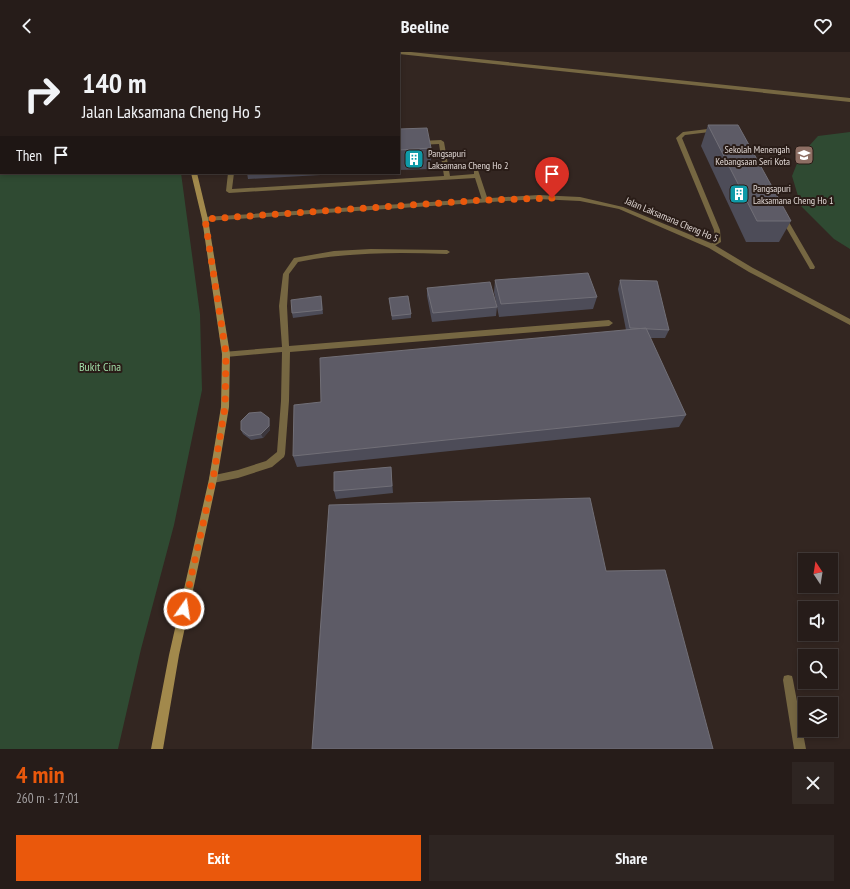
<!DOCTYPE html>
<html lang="en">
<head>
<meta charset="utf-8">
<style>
	body { margin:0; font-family:"PT Sans Narrow",sans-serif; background:#2e2522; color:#f1f3f6; height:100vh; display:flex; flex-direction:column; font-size:15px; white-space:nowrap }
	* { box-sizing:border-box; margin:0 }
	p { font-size:13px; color:#a4a1a2 }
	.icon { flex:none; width:22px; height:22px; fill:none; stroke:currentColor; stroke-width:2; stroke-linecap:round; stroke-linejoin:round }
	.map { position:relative; height:697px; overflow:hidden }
	.details { display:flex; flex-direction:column; background:#261c19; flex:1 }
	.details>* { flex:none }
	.top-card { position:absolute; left:0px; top:0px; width:400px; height:122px; box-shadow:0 2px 6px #0003,0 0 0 1px #423a38; background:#261c19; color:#f1f3f6; overflow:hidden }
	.needle { width:26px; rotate:348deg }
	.buttons { position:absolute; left:798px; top:501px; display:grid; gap:8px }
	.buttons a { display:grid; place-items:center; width:40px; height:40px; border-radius:0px; background:#261c19; box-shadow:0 2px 6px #0003,0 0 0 1px #423a38; font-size:20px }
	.pin { position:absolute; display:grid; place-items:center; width:34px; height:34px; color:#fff; margin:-41px -17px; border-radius:50% 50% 50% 0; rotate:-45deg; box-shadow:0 0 4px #0007 }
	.pin .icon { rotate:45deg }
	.me { position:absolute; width:44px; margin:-22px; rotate:13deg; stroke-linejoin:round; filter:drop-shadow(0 0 3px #0008) }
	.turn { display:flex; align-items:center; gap:14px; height:84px; padding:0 16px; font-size:18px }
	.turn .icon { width:52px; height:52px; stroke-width:2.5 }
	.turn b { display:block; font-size:28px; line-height:34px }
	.then { display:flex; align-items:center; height:38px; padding:0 16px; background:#0003; gap:8px; font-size:15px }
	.round { display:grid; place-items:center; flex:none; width:42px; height:42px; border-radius:0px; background:#2e2522 }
	.overview { display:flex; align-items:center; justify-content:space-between; height:68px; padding:0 16px }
	h1 { font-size:24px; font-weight:600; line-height:30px; color:#ea580c }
	.cta { display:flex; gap:8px; margin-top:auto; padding:8px 16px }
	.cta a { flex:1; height:46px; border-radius:0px; background:#ea580c; color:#fff; font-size:16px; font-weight:600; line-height:46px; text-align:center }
	.cta a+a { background:#2e2522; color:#f1f3f6 }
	header { display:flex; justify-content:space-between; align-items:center; height:52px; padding:0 16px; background:#261c19; font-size:18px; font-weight:600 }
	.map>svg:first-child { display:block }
	.green { fill:#2f4a32 }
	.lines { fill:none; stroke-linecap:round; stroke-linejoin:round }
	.lane { fill:#766742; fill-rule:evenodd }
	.street { fill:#766742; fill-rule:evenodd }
	.secondary { fill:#a2894c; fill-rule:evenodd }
	.wall { fill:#4d4c58 }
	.shaded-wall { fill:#3c373d }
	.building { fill:#5d5b66; stroke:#716f77 }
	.route { stroke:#ea580c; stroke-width:7; stroke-dasharray:0 12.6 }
	.labels { text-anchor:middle; stroke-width:4; stroke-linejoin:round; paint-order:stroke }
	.far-poi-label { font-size:10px; fill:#e0d7d4; stroke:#291c17; text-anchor:start }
	.far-street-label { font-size:10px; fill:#e0d7d4; stroke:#291c17 }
	.park-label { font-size:12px; fill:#a1dda8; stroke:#291c17 }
</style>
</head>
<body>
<header><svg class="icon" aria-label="back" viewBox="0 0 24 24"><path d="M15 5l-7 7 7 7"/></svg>Beeline<svg class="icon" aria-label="heart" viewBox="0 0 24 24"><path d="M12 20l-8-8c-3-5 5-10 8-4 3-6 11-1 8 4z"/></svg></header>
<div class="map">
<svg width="850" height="697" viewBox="0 0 850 697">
	<rect width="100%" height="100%" fill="#332621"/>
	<path class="green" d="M0 0H180L1 1V121H181L200 262 202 338 174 473 141 597 118 697H0Z
		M850 80V197L834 187 801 154 792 124 800 104 818 84Z"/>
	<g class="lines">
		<path class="lane" d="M396 0H411L850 46V50L399 2Z
			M716 76 719 78 718 79 685 83 682 86 720 178 721 190 711 196 708 194 715 189 714 178 676 86 683 80Z
			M441 88 444 90 450 124 474 122V118H478L488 148 487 149 485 150 482 148 475 126 229 141 226 139 228 121H234L232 137 444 124 439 92 399 94V90Z
			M783 163 786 165 815 215 814 217H810L809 215 780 165Z
			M371 197 447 198 450 200 447 202C397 200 348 200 298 210L289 222 287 254 289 294 609 268 613 271 609 274 290 300 289 349 285 402 284 405 272 415 238 426 213 431 210 430 209 427 210 424 238 418 266 409 277 400 281 349 282 300 226 305 223 304 222 302 223 300 282 295 279 254 283 222 294 206 334 199Z"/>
		<path class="street" d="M538 143 580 145 623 155 713 192 753 216 850 267V273L749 220 709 196 619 157 580 149 538 147 205 169 202 167 205 165Z
			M788 623 792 624 793 628 806 697H794L783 628 784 624Z"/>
		<path class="secondary" d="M193 0H197V1H193Z
			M191 121H197L208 167 230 302 229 355 217 427 179 603 163 697H151L169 603 209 427 221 355 222 302 202 167Z"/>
	</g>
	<path class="wall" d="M708 73 791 169 779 190H746L701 94Z
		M399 77 431 96V117L399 118Z
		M247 121H356L248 127Z
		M495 228 597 245 593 257 499 265 494 240Z
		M620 228 669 278 665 286H650L686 363 679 375 297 415 293 404 321 350 626 278 618 237Z
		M427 236 497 255 496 264 432 270 427 244Z
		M389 246 411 262V266L392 268Z
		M322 249 323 262 293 266 292 261Z
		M269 366 270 370V378L263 386 251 388 243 382 241 378Z
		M391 415 393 441 336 447 334 439Z"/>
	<path class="shaded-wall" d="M269 366 270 370V378L263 386 261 382Z"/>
	<path class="building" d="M708 73H738L791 169H757Z
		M427 76 431 96 399 98V77Z
		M588 221 597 245 501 252 495 228Z
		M620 228 657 229 669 278 630 276Z
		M490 230 497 255 433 261 427 236Z
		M321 244 322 258 292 261 291 248Z
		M408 244 411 262 392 264 389 246Z
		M646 276 686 363 293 404 294 353 321 350 320 306Z
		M261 360 269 366V374L261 382 249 384 241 378V369L249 361Z
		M391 415 392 434 334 439V420Z
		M590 446 606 519 665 518 713 697H312L329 453Z"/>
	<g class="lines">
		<path class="route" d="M184 557 213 427 225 355 226 302 205 167 485 148 552 146"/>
	</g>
	<defs>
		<symbol id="school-square" viewBox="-11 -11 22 22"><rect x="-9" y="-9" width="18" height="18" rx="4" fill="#8d6e63" stroke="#291c17"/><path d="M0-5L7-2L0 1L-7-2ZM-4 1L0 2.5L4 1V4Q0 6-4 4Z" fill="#fff"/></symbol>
		<symbol id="building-square" viewBox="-11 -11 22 22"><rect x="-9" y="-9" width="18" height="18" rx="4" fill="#0f9aa8" stroke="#291c17"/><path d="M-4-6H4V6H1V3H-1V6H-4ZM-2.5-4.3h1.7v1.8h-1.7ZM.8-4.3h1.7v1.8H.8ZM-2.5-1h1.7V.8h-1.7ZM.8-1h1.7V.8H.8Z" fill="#fff"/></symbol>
	</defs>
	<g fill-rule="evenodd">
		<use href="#school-square" x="793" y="92" width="22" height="22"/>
		<use href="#building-square" x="403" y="96" width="22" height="22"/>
		<use href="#building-square" x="728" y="131" width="22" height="22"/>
	</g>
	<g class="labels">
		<g class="far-poi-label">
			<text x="790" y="101" text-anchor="end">Sekolah Menengah<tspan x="790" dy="12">Kebangsaan Seri Kota</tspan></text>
			<text x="428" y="105">Pangsapuri<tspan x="428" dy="12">Laksamana Cheng Ho 2</tspan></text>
			<text x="753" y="140">Pangsapuri<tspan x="753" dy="12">Laksamana Cheng Ho 1</tspan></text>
		</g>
		<g class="far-street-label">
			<text transform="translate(672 167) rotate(23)" y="4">Jalan Laksamana Cheng Ho 5</text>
		</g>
		<g class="park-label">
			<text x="100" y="319">Bukit Cina</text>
		</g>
	</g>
</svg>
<div class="buttons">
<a><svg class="needle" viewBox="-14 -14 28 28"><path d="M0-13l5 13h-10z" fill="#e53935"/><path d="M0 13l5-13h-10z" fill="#a4a1a2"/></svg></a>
<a><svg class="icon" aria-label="sound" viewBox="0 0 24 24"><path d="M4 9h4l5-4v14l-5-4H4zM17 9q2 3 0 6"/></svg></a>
<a><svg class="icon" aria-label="search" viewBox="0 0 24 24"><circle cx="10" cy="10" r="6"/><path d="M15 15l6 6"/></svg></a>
<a><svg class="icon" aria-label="layers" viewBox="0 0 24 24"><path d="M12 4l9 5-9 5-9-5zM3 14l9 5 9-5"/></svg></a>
</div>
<div class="pin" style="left:552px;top:146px;background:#d93025"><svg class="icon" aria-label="arrive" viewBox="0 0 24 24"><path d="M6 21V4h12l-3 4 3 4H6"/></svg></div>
<svg class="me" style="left:184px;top:557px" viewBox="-20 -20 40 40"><circle r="17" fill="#ea580c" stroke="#fff" stroke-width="3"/><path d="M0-11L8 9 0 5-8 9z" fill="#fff"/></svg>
<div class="top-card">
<div class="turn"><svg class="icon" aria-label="right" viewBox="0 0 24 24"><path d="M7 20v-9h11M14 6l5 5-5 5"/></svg><div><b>140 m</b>Jalan Laksamana Cheng Ho 5</div></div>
<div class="then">Then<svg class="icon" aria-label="arrive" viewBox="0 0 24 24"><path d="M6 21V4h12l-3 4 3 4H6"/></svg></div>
</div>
</div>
<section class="details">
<div class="overview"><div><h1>4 min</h1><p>260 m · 17:01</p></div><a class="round"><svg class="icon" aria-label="close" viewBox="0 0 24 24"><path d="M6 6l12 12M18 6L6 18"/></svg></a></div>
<div class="cta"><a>Exit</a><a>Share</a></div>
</section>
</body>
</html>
